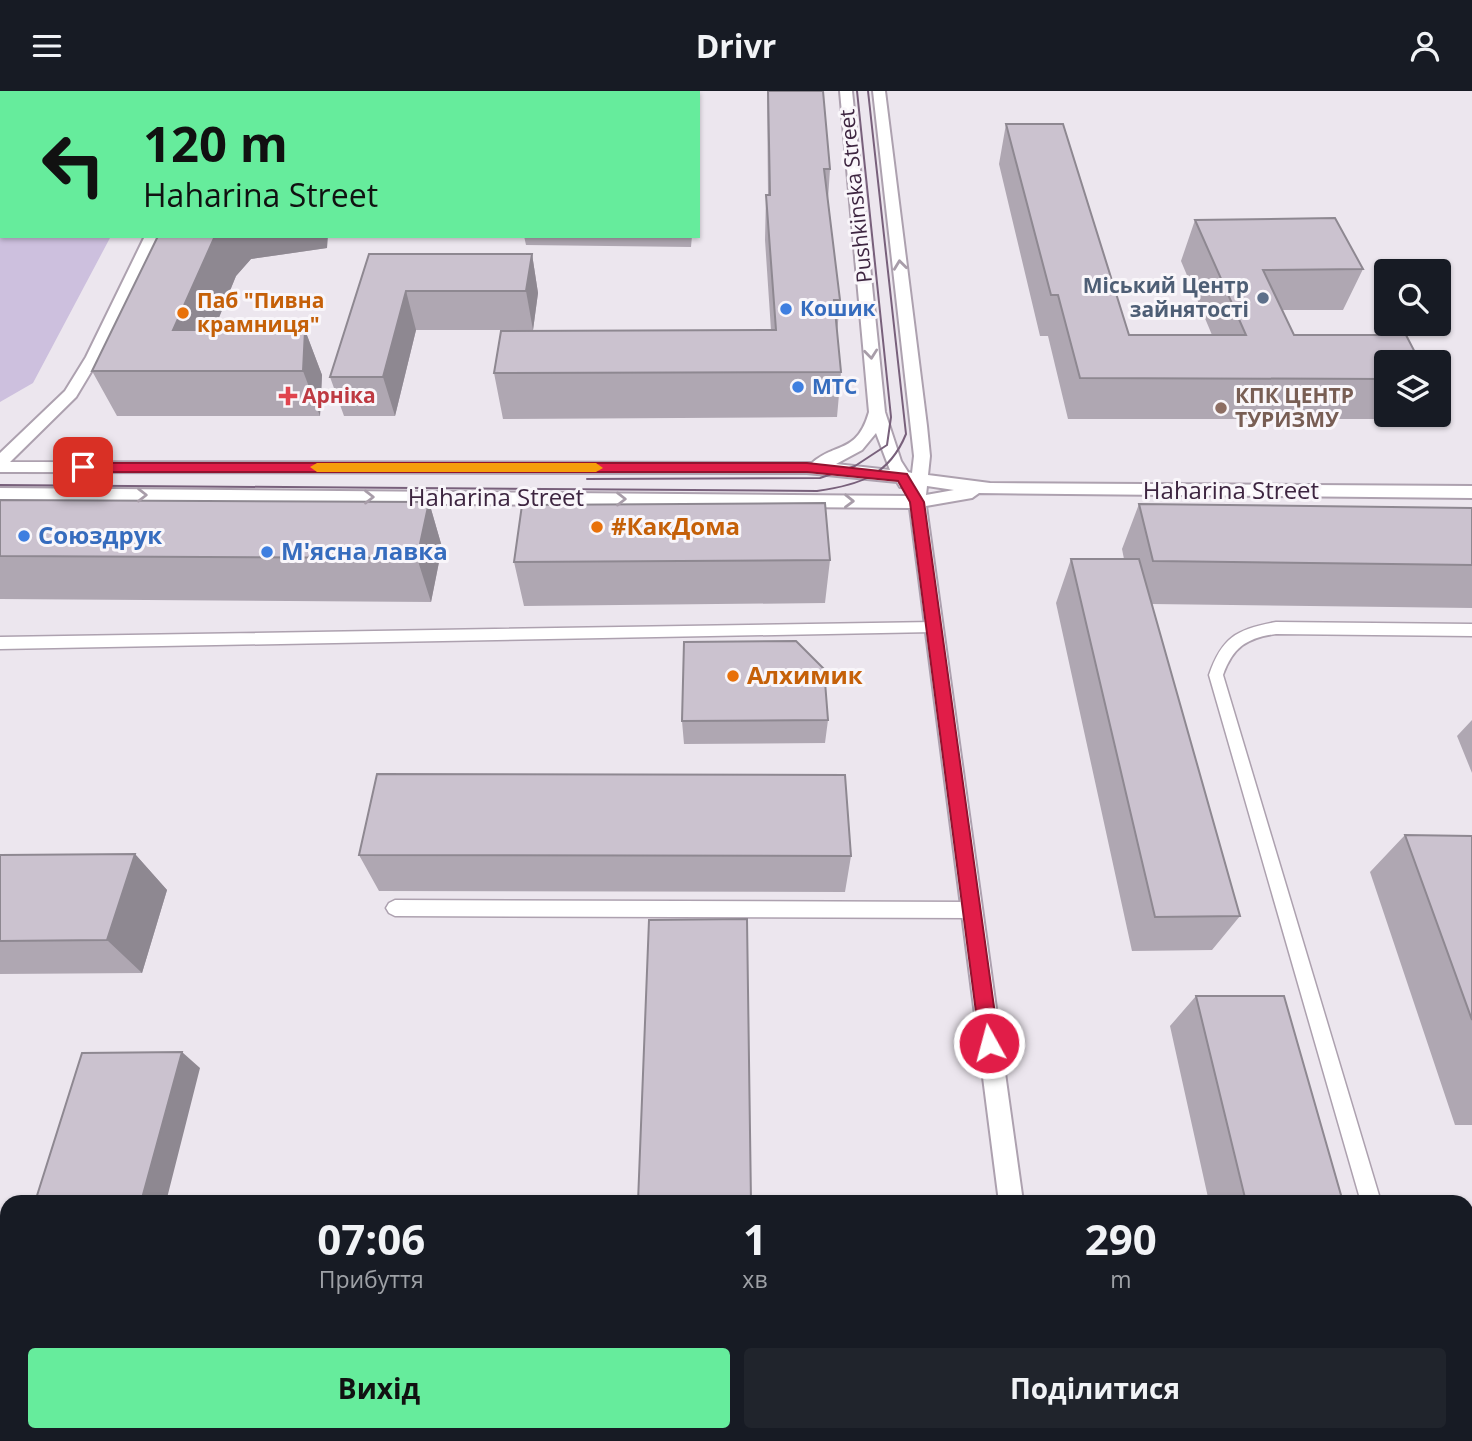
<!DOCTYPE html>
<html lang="uk">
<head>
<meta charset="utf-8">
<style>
	body { margin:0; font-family:"Open Sans",sans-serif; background:#20242c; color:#f1f3f6; height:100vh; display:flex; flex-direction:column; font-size:26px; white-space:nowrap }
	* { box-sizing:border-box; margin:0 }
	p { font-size:23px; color:#9ea1a6 }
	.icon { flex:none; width:38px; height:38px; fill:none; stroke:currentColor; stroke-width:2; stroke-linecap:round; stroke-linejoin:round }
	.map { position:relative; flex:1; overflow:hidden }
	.details { position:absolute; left:0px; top:1104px; width:1474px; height:247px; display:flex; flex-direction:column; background:#171b24; border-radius:21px 21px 0 0; box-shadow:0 2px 5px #0004 }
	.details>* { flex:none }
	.hud { position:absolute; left:0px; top:0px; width:700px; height:147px; box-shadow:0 2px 5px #0004; background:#66ec9c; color:#111; overflow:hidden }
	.tools { position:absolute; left:1374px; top:168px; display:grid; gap:14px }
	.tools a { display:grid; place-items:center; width:77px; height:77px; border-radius:7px; background:#171b24; box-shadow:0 2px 5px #0004; font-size:35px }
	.pin { position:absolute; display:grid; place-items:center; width:60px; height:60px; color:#fff; margin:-30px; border-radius:14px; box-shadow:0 4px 10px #0006 }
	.me { position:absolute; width:77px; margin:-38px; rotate:353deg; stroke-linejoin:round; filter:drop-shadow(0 0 5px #0008) }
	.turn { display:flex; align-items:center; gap:24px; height:147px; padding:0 28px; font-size:32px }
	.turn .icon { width:91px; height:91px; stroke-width:2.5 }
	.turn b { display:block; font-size:49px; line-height:60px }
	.eta { display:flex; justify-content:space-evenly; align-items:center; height:119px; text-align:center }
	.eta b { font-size:42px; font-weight:700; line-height:49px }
	.primary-button { display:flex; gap:14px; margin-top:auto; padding:14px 28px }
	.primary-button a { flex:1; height:80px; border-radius:7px; background:#66ec9c; color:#111; font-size:28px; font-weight:700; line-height:80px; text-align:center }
	.primary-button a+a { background:#20242c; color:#f1f3f6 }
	header { display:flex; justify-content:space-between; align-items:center; height:91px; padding:0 28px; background:#171b24; font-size:32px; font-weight:700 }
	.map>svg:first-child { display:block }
	.green { fill:#cdc0de }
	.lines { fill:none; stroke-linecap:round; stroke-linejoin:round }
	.service-casing { stroke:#ada1af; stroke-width:3 }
	.minor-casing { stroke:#ada1af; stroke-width:4 }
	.service { fill:#fff; fill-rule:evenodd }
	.minor { fill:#fff; fill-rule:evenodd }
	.tram { stroke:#78607b; stroke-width:2 }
	.wall { fill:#afa7b2 }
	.shaded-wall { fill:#8e8891 }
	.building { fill:#cbc2cf; stroke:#8e8891; stroke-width:2 }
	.oneway { stroke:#a89da9 }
	.route { fill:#e11d48; stroke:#92132f; stroke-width:2 }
	.slow { fill:#f59e0b }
	.service-dot { fill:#5c6f8a; stroke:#f9f6fa; stroke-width:2.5 }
	.shop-dot { fill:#3f7fe0; stroke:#f9f6fa; stroke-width:2.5 }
	.food-dot { fill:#e8710a; stroke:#f9f6fa; stroke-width:2.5 }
	.health-dot { fill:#e0444e; stroke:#f9f6fa; stroke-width:2.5 }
	.education-dot { fill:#8d6e63; stroke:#f9f6fa; stroke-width:2.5 }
	.labels { text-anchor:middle; stroke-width:6; stroke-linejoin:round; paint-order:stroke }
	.far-street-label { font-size:21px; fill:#3d2540; stroke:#f9f6fa }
	.far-service-label { font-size:21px; font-weight:bold; fill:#4e5e75; stroke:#f9f6fa; text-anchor:end }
	.far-food-label { font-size:21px; font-weight:bold; fill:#c56008; stroke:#f9f6fa; text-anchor:start }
	.far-shop-label { font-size:21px; font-weight:bold; fill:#366cbe; stroke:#f9f6fa; text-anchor:start }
	.far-health-label { font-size:21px; font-weight:bold; fill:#be3a42; stroke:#f9f6fa; text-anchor:start }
	.far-education-label { font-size:21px; font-weight:bold; fill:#785e54; stroke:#f9f6fa; text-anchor:start }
	.street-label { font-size:24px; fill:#3d2540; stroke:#f9f6fa }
	.food-label { font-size:24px; font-weight:bold; fill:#c56008; stroke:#f9f6fa; text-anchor:start }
	.shop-label { font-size:24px; font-weight:bold; fill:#366cbe; stroke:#f9f6fa; text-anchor:start }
</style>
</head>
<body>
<header><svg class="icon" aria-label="menu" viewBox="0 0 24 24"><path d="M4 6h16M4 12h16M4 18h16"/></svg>Drivr<svg class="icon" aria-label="person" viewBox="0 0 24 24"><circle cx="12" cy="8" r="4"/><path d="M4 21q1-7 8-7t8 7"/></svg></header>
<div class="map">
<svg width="1472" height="1350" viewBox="0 0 1472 1350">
	<rect width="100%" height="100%" fill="#ece6ee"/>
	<path class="green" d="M0 0H188L2 2V145H111L33 292 0 311Z"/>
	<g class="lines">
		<defs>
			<path id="service" d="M934 531 941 536 934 541 0 558V546Z
				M1276 531 1472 533V545L1276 543C1247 547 1233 556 1223 584L1381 1111H1361L1209 584C1222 546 1237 538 1276 531Z
				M395 809 972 811 978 814 981 819 978 824 972 827 395 825 389 822 386 817 389 812Z
				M1428 1344H1450L1452 1350H1430Z"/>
			<path id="minor" d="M216 0H228L215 2Z
				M840 0H852L885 321 901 370 908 381 912 382 914 365 873 0H885L927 335 930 365 928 384 990 392 1472 395V407L979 402 972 407 926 415 1023 1111H999L910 417 0 409V397L910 405 911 396H900L897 391 807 382 0 381V362L65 300 86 266 145 145H158L100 266 76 306 10 371 812 372C836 351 857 363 869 321ZM876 342 890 379 836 373 862 359ZM927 395 954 399 926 404Z
				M1029 1344H1055V1350H1029Z"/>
		</defs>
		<use href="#service" class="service-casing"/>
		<use href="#minor" class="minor-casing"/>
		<use href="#service" class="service"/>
		<use href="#minor" class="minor"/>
		<path class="tram" d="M587 388 820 387 855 375 887 354 891 326 857 0
			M0 394 817 400C859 394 889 385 906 343L868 0"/>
	</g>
	<path class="wall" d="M767 0H823L830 78 828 108 840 209 837 243 841 281 837 326 503 328 494 282 771 239 765 149 766 104H768Z
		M1006 33 1129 244H1212L1181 170 1195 129 1363 178 1343 219H1282L1294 244 1386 271V324H1408L1405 328H1068L1048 245H1040L999 73Z
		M158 145 327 157 251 168 236 185 214 239H305L322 284 320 325H117L92 280Z
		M524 145H692L691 156 526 154Z
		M369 163H532L538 202 533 239H416L395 325H344L330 286Z
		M0 409 429 411 442 456 431 511 0 508Z
		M1139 413 1472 417V517L1151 513 1240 825 1212 859 1132 860 1056 512 1071 468H1124L1122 458Z
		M830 469 825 512 524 515 514 471Z
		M828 629 825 652 684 653 682 630Z
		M1472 629V682L1457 645Z
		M1405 744 1472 745V1034H1455L1370 781Z
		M135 763 167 799 142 882 0 883V764Z
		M359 764 851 765 845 801 379 800Z
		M1196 905 1343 1111H1209L1170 935Z
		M7 1199V1270L0 1268V1221Z
		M1261 1344H1410L1411 1350H1263Z"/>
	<path class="shaded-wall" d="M346 0H396L395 2H344Z
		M215 145H328L327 157 251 168 236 185 197 280 173 239Z
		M532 163 538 202 533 239 526 200Z
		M406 200 416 239 395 325 383 286Z
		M305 239 322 284 320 325 303 280Z
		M429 411 442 456 431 511 417 467Z
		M135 763 167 799 142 882 107 849Z
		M182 961 200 977 166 1111H141Z"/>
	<path class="building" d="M305 0H346L344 2H304Z
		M768 0H823L830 78H824L840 209H834L841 281 494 282 501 240 776 239 766 104H770Z
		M1006 33H1063L1129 244H1246L1195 129 1335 127 1363 178 1263 179 1294 244H1406L1420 271H1386V288L1080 287 1058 204H1051Z
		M158 145H215L173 239H305L303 280H92Z
		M369 163H532L526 200H406L383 286H330Z
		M0 409 429 411 417 467 0 465Z
		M825 412 830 469 514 471 522 414Z
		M1139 413 1472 417V474L1153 470Z
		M1071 468H1139L1240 825 1155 826Z
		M796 550 824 578 828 629 682 630 684 551Z
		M377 683 845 684 851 765 359 764Z
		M1405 744 1472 745V929Z
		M135 763 107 849 0 850V764Z
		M747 828 751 1111H638L649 829Z
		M1196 905H1284L1343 1111H1246Z
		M182 961 141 1111H35L82 962Z
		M7 1199V1265H0V1221Z
		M236 1344H878L879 1350H235Z
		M1302 1344H1410L1411 1350H1303Z"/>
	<defs><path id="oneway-chevron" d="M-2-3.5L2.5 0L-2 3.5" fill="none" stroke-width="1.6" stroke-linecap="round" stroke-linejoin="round" transform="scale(1.75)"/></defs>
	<g class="oneway">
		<use href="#oneway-chevron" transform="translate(900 174) rotate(-97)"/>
		<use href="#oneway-chevron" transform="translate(871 263) rotate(84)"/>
		<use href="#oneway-chevron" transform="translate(142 404)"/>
		<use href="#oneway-chevron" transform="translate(369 406)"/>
		<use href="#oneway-chevron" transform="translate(621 408)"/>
		<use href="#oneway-chevron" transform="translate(849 410) rotate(1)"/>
	</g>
	<path class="route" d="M83 372H807L907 383 924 411 999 952 996 958 989 961 983 958 980 952 910 411 898 390 807 381H83L76 376Z"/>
	<path class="slow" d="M317 372H596L603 377 596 381H317L310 376Z"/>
	<circle class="service-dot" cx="1263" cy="207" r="7"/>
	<g class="shop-dot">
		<circle cx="786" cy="218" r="7"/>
		<circle cx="798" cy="296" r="7"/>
		<circle cx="24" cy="445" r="7"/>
		<circle cx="267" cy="461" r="7"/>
	</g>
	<g class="food-dot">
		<circle cx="183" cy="222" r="7"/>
		<circle cx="597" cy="436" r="7"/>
		<circle cx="733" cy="585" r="7"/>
	</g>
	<path class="health-dot" d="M284.5 294.5h7v7h7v7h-7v7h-7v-7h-7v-7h7z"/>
	<circle class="education-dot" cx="1221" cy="317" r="7"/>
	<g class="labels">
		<g class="far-street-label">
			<text transform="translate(856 105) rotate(-96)" y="7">Pushkinska Street</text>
		</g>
		<g class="far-service-label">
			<text x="1249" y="202">Міський Центр<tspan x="1249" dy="24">зайнятості</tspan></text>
		</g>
		<g class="far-food-label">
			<text x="197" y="217">Паб "Пивна<tspan x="197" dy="24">крамниця"</tspan></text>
		</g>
		<g class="far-shop-label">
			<text x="800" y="225">Кошик</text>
			<text x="812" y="303">МТС</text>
		</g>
		<g class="far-health-label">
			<text x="302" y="312">Арніка</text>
		</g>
		<g class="far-education-label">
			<text x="1235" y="312">КПК ЦЕНТР<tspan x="1235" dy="24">ТУРИЗМУ</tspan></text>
		</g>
		<g class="street-label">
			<text x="1231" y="408">Haharina Street</text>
			<text x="496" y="415">Haharina Street</text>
		</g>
		<g class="food-label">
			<text x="611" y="444">#КакДома</text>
			<text x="747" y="593">Алхимик</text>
		</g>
		<g class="shop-label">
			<text x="38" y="453">Союздрук</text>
			<text x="281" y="469">М'ясна лавка</text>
		</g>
	</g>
</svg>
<div class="tools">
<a><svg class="icon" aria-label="search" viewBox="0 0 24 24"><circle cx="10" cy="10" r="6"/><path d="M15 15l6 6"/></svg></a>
<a><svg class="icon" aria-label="layers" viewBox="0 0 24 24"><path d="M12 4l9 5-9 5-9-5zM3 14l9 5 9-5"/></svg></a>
</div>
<div class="pin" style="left:83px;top:376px;background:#d93025"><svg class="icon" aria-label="arrive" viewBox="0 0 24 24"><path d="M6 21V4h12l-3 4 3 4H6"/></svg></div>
<svg class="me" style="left:989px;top:952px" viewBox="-20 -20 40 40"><circle r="17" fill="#e11d48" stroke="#fff" stroke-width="3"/><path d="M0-11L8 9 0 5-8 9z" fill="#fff"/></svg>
<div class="hud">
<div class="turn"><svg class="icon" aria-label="left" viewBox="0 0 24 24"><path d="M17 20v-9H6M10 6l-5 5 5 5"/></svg><div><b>120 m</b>Haharina Street</div></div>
</div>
<section class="details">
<div class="eta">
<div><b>07:06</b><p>Прибуття</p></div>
<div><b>1</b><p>хв</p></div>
<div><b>290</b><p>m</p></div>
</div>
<div class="primary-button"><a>Вихід</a><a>Поділитися</a></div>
</section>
</div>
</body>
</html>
